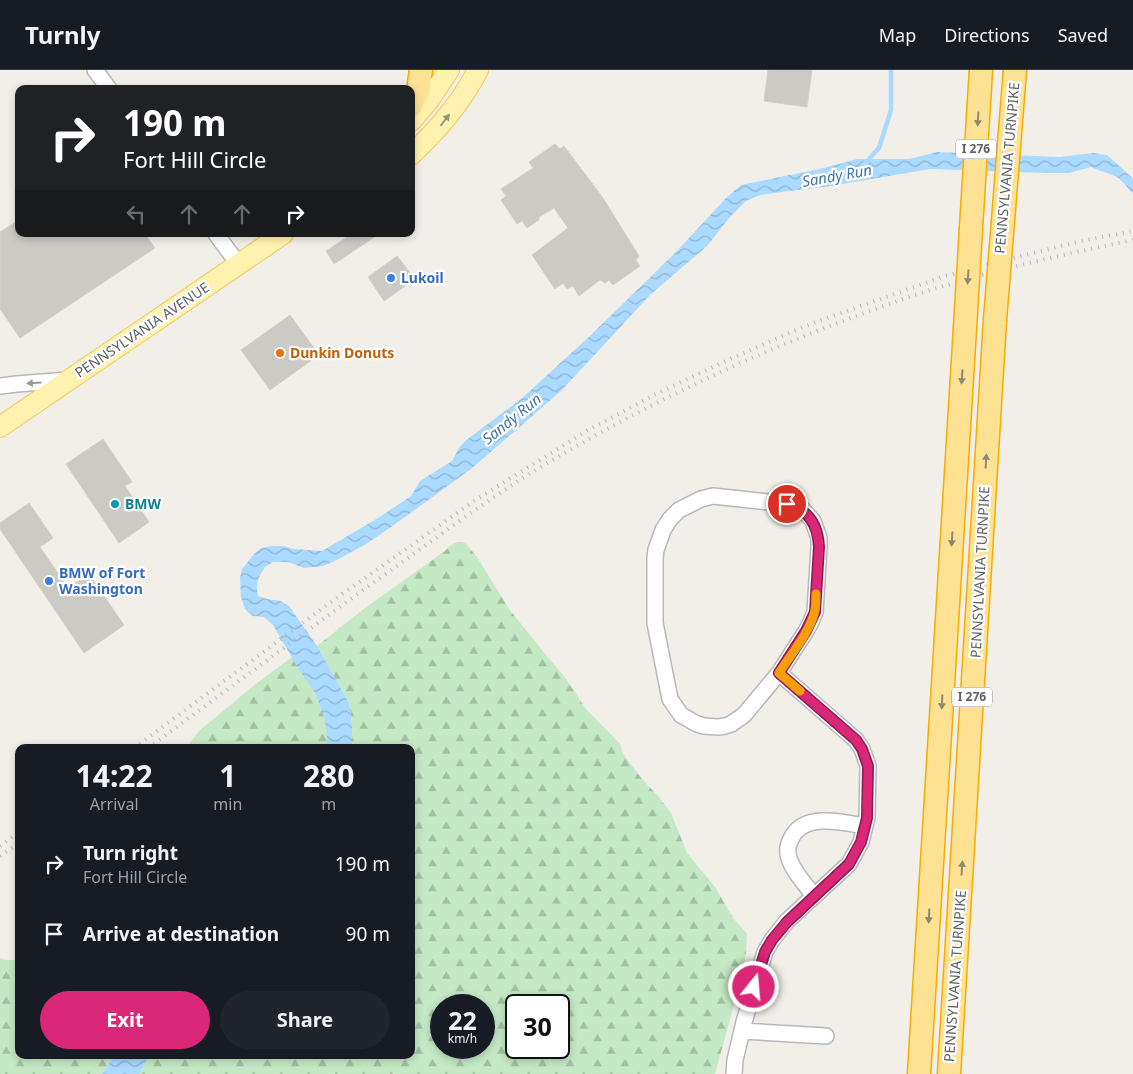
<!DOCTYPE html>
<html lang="en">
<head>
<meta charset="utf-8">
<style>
	body { margin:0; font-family:"Noto Sans",sans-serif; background:#20242c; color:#f1f3f6; height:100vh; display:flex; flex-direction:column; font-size:19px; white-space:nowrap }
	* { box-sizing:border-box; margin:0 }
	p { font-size:16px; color:#9ea1a6 }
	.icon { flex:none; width:28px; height:28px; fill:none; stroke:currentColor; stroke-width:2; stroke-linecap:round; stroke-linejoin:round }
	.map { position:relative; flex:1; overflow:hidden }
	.drawer { position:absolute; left:15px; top:674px; width:400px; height:315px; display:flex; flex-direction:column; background:#171b24; border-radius:10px; box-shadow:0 2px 8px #0003 }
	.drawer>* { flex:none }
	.guide { position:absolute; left:15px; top:15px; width:400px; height:152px; border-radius:10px; box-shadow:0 2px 8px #0003; background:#202124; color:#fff; overflow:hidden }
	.speed { position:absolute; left:430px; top:924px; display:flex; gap:10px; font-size:25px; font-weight:700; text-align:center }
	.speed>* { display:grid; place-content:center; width:65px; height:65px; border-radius:50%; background:#171b24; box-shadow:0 2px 8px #0003; line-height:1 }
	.speed small { font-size:12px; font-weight:400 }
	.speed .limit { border:2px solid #111; border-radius:8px; background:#fff; color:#111 }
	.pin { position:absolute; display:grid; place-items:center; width:42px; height:42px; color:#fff; margin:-21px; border:2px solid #fff; border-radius:50%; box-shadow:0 1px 5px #0007 }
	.me { position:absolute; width:55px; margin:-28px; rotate:17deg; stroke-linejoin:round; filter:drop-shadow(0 0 4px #0008) }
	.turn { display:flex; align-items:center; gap:18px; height:105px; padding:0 25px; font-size:22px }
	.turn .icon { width:65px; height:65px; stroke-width:2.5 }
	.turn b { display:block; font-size:35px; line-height:42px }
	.lanes { display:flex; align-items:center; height:48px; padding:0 25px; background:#0003; justify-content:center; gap:25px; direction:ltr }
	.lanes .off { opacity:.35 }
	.eta { display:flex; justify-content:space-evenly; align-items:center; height:85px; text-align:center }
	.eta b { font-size:30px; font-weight:700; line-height:35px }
	.cta { display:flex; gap:10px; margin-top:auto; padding:10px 25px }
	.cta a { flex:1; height:58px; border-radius:30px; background:#db2777; color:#fff; font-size:20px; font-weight:700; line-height:58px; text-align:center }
	.cta a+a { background:#20242c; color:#f1f3f6 }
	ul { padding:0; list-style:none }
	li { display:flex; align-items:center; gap:15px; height:70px; padding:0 25px }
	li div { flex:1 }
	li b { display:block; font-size:19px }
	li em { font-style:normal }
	header { display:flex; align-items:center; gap:30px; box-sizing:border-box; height:70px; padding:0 25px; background:#171b24; border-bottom:1px solid #363941 }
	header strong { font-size:24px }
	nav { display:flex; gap:28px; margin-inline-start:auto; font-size:18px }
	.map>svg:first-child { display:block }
	.forest { fill:url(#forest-firs); fill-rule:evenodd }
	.water { fill:url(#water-waves) }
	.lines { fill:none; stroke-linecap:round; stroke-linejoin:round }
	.stream { stroke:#aadaff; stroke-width:4.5 }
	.building { fill:#cccac5; stroke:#d6d1c6 }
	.minor-casing { stroke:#b5b8bc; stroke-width:18 }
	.major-casing { stroke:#f2c960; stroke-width:22 }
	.highway-casing { stroke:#f9ab00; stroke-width:25 }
	.minor { stroke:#fff; stroke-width:15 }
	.major { stroke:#fff2af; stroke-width:20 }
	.highway { stroke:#fde293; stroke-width:22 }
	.rail { stroke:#b6b7b8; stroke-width:4; stroke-dasharray:1 6; stroke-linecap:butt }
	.highway-bridge-casing { stroke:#f9ab00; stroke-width:25; stroke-linecap:butt }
	.highway-bridge { stroke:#fde293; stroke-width:22 }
	.oneway { fill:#8e8975 }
	.oneway2 { fill:#979581 }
	.oneway3 { fill:#979a9d }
	.route-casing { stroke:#8e194d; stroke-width:12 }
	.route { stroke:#db2777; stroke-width:9 }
	.slow { stroke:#f59e0b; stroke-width:9 }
	.shop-dot { fill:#3f7fe0; stroke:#fff; stroke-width:2 }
	.food-dot { fill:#e8710a; stroke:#fff; stroke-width:2 }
	.culture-dot { fill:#0f9aa8; stroke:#fff; stroke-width:2 }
	.labels { text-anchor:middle; stroke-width:4.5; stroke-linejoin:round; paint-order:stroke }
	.shield { fill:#fff; stroke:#8f9295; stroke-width:1 }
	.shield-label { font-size:12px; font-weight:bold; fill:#5f6368 }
	.street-label { font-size:14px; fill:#5f6368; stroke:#fff }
	.shop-label { font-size:14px; font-weight:bold; fill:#366cbe; stroke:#fff; text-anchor:start }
	.food-label { font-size:14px; font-weight:bold; fill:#c56008; stroke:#fff; text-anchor:start }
	.culture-label { font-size:14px; font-weight:bold; fill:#0d838f; stroke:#fff; text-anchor:start }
	.water-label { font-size:15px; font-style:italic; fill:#4174aa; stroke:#fff }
</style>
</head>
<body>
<header>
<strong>Turnly</strong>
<nav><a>Map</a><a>Directions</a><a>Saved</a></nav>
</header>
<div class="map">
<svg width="1133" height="1004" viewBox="0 0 1133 1004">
	<defs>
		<pattern id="forest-firs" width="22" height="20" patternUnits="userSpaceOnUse" patternTransform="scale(1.25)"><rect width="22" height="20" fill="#c5e8c5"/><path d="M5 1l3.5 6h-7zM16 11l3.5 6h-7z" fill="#a3c0a4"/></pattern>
		<pattern id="water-waves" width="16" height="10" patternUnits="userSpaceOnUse" patternTransform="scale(1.25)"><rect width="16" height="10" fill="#aadaff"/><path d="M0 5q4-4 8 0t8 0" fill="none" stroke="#8eb4d2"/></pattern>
	</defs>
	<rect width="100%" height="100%" fill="#f1efe8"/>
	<path class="forest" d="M458 472H463L467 475 477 487 509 539 546 585 564 606 586 639 620 674 623 684 642 709 658 726 671 743 687 783 715 817 733 848 747 864 746 884 736 927 715 1004H139L150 985H411V678L352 677V653L349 633 317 576 365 538 445 481C449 476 452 474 458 472ZM441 935H484V978H441ZM516 935H559V978H516Z
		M292 587C299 600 309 611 315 624 324 640 328 659 327 677L186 678 199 661 257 613Z
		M0 888 6 890H19V985H115L102 1004H0Z"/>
	<path class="water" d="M937 82 1060 87 1093 83 1107 85 1126 102 1133 109V124C1128 118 1122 110 1115 106 1107 102 1098 101 1091 97L1069 103H1048L930 99 831 116 789 121 760 125 746 131 730 147 707 176 650 225 562 320 471 399 394 455 366 474 337 490 323 496 304 498 288 492H273L265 497 260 505 257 513V521L258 526 267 529 281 531 289 536 317 576 349 633 352 653V677H327V664L324 646 315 623 298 598 273 555 264 547 253 546 245 539 241 527 240 508 242 499 254 484 261 478 271 476H283L294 479 322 481 378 448 411 426 420 411 452 391 459 378 465 371 521 329 591 265 677 181 726 128 741 115 824 98 857 89H909Z
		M115 985H150L139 1004H102Z"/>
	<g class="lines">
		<path class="stream" d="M866 92 879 78 891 40V0"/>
	</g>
	<path class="building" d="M768 0H812L807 37 764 31Z
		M555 74 560 79 564 76 603 128 639 186 636 190 640 196 613 215 609 210 605 213 600 210 579 226 573 216 567 219 563 213 555 219 532 185 568 158 554 138 539 147V150L527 158 522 151 517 154 501 130 506 126 501 119 533 98 529 92Z
		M19 150V164H145L155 178 20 268 0 239V162Z
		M352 164H379L334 194 326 181Z
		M397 186 415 209 384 231 368 207Z
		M290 245 319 285 270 320 241 280Z
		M103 369 132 412 125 416 149 452 119 473 66 394Z
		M29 433 53 468 40 477 68 518 89 504 124 555 84 583 0 459V453Z"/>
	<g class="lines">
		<defs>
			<path id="minor" d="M95 0 109 19
				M216 164 239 195
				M0 316 17 314 68 310
				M713 426 787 434 802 439 813 451 819 468V477L815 542 811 552 806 561 779 603 744 645 731 654 725 656 718 657 704 656 697 654 681 645 670 629 655 553V488L656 480 663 460 670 449 679 440 701 429Z
				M814 826C806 815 795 804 790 791 787 784 787 776 791 769 803 742 843 752 865 756
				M742 961 826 966
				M734 1004 735 990 744 952 765 882 772 870 787 851 849 794 861 772 867 748 868 696 862 679 856 670 779 603"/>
			<path id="major" d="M411 51 429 30 449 0
				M411 85C438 60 461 33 478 0
				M0 357 283 164"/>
			<path id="highway" d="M411 36 418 21 421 0
				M1003 151 1015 0
				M971 158 981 0
				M919 1004 965 258
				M949 1004 995 250"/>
		</defs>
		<use href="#minor" class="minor-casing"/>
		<use href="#major" class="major-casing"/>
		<use href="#highway" class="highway-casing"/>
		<use href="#minor" class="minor"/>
		<use href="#major" class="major"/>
		<use href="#highway" class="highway"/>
		<path class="rail" d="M134 678 324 537 474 431 588 360 658 323 728 290 805 256 942 207 1025 185 1077 172 1133 161
			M148 678C230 618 311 557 394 498 436 468 479 436 523 408 626 344 738 290 851 248 883 236 915 224 947 215 1008 197 1070 183 1133 170
			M0 776 19 762
			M0 786 19 773"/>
		<defs>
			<path id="highway-bridge" d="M995 250 1003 151
				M965 258 971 158"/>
		</defs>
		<use href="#highway-bridge" class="highway-bridge-casing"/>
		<use href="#highway-bridge" class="highway-bridge"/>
	</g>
	<defs><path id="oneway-solid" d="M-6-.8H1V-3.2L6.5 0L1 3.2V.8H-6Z" transform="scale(1.25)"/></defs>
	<g class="oneway">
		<use href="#oneway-solid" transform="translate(978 49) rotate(93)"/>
		<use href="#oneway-solid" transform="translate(968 207) rotate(94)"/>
		<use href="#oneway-solid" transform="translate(962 307) rotate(94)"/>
		<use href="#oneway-solid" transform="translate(986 391) rotate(-87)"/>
		<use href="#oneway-solid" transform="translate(952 469) rotate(94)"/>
		<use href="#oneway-solid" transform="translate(942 632) rotate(93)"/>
		<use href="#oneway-solid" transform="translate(962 798) rotate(-86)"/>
		<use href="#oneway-solid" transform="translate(929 846) rotate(93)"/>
	</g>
	<use class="oneway2" href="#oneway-solid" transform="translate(445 50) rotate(-52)"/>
	<use class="oneway3" href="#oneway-solid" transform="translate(34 313) rotate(176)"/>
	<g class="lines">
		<defs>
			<path id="route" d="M754 917 765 882 772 870 787 852 849 794 861 772 867 748 868 696 862 679 856 670 779 603 806 561 815 542 819 477C818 455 809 440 787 434"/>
		</defs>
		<use href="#route" class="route-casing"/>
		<use href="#route" class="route"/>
		<path class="slow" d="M800 621 779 603C790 586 812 559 815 540 816 535 816 529 816 524"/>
	</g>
	<g class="shop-dot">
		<circle cx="391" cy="208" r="5"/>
		<circle cx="49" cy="511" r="5"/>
	</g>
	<circle class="food-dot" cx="280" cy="283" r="5"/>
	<circle class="culture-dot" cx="115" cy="434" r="5"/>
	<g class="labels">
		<g class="shield">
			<rect x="956" y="69.5" width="40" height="19" rx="4"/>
			<rect x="952" y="617.5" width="40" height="19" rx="4"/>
		</g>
		<g class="shield-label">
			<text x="976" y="83">I 276</text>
			<text x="972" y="631">I 276</text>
		</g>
		<g class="street-label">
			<text transform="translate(1007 98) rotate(-85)" y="5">PENNSYLVANIA TURNPIKE</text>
			<text transform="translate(142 260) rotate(-34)" y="5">PENNSYLVANIA AVENUE</text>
			<text transform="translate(980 502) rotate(-87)" y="5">PENNSYLVANIA TURNPIKE</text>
			<text transform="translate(955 906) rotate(-86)" y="5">PENNSYLVANIA TURNPIKE</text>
		</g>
		<g class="shop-label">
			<text x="401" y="213">Lukoil</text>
			<text x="59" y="508">BMW of Fort<tspan x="59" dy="16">Washington</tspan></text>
		</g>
		<g class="food-label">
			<text x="290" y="288">Dunkin Donuts</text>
		</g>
		<g class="culture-label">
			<text x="125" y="439">BMW</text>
		</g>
		<g class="water-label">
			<text transform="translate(837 106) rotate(-10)" y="5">Sandy Run</text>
			<text transform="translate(512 349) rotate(-39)" y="5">Sandy Run</text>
		</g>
	</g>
</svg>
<div class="speed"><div>22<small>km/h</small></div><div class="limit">30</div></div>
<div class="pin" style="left:787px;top:434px;background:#d93025"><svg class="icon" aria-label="arrive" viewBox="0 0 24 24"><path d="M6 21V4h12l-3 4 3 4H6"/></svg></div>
<svg class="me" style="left:754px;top:917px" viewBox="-20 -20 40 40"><circle r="17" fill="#db2777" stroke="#fff" stroke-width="3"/><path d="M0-11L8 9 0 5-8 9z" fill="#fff"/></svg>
<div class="guide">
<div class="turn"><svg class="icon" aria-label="right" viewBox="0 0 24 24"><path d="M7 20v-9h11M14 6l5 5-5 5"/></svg><div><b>190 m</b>Fort Hill Circle</div></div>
<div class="lanes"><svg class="icon off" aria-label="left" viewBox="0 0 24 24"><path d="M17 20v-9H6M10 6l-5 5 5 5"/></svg><svg class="icon off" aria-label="ahead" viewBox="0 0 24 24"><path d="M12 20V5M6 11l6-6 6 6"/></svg><svg class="icon off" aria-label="ahead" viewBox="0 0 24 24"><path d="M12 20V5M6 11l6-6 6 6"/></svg><svg class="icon" aria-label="right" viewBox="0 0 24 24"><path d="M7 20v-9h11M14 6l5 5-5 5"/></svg></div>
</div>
<section class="drawer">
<div class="eta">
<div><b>14:22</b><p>Arrival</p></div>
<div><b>1</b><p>min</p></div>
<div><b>280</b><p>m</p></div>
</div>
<ul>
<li><svg class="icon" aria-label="right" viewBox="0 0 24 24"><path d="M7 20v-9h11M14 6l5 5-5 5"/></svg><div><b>Turn right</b><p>Fort Hill Circle</p></div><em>190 m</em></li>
<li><svg class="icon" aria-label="arrive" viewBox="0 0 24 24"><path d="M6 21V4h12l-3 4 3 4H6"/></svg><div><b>Arrive at destination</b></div><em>90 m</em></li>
</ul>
<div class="cta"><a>Exit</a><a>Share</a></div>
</section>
</div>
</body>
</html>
